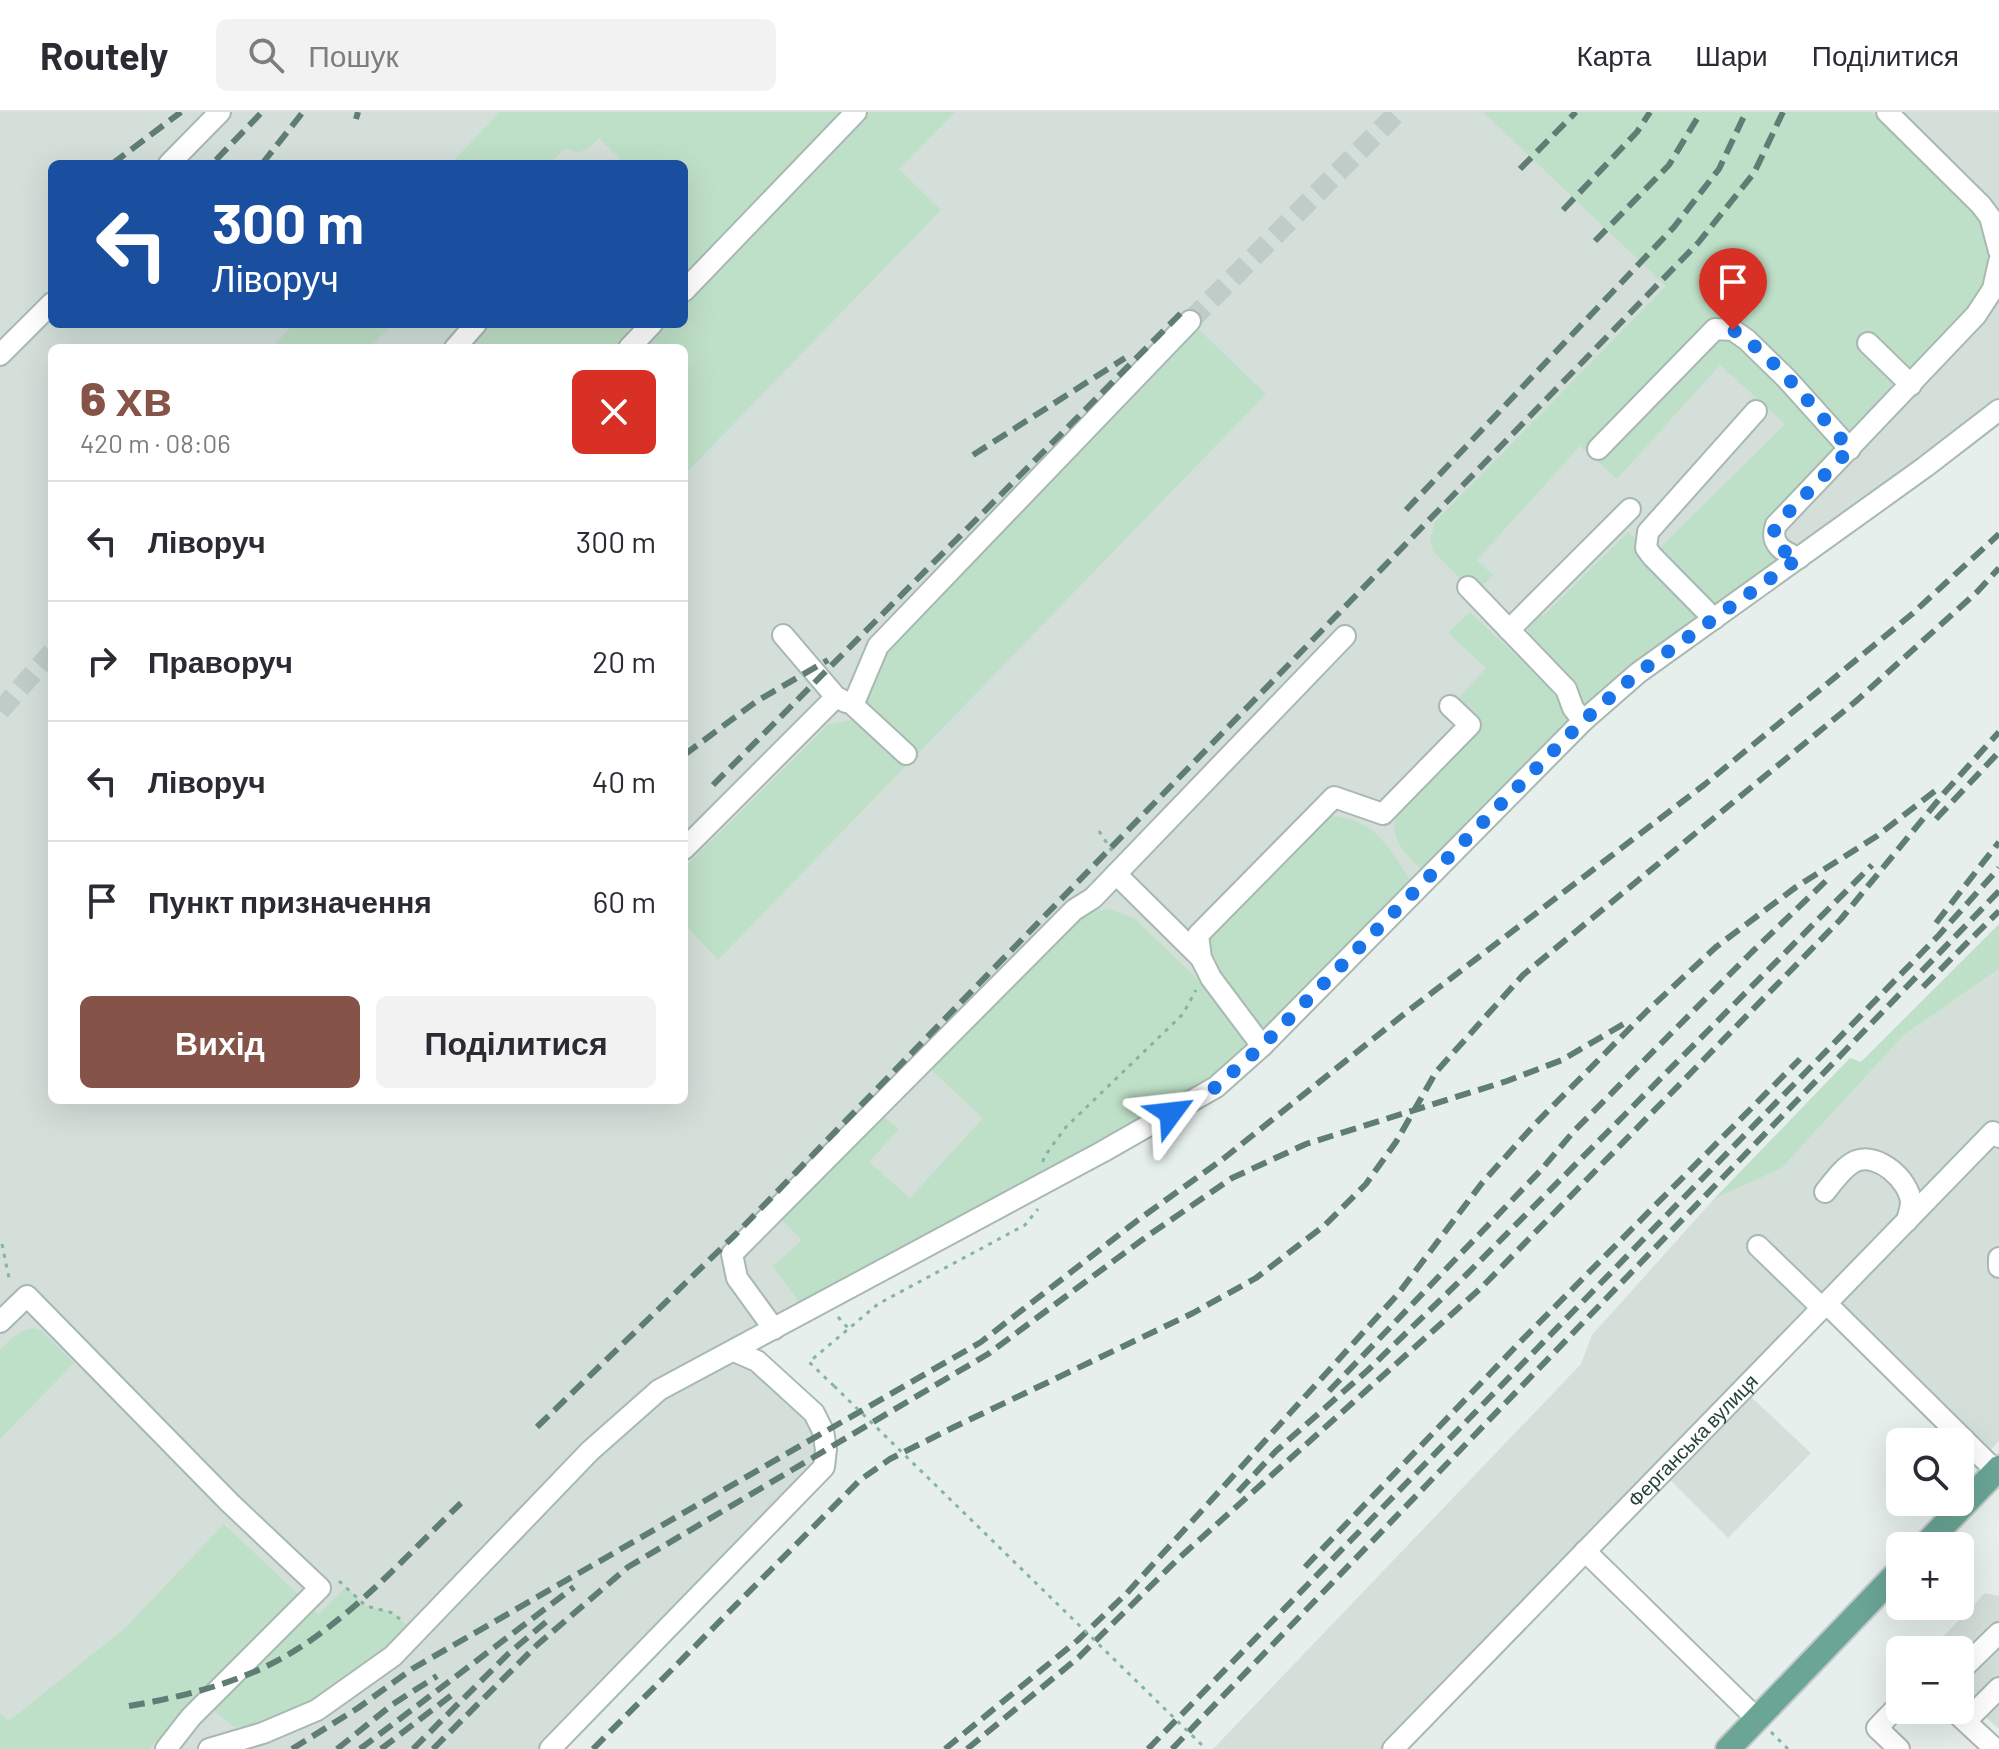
<!DOCTYPE html>
<html lang="uk">
<head>
<meta charset="utf-8">
<style>
	body { margin:0; font-family:Barlow,sans-serif; background:#f2f2f3; color:#2b2b33; height:100vh; display:flex; flex-direction:column; font-size:30px; white-space:nowrap }
	* { box-sizing:border-box; margin:0 }
	p { font-size:26px; color:#7c7c81 }
	.icon { flex:none; width:44px; height:44px; fill:none; stroke:currentColor; stroke-width:2; stroke-linecap:round; stroke-linejoin:round }
	.map { position:relative; flex:1; overflow:hidden }
	.panel { position:absolute; left:48px; top:232px; width:640px; height:760px; display:flex; flex-direction:column; background:#fff; border-radius:12px; box-shadow:0 8px 32px #0002 }
	.panel>* { flex:none }
	.top-card { position:absolute; left:48px; top:48px; width:640px; height:168px; border-radius:12px; box-shadow:0 8px 32px #0002; background:#1a4fa0; color:#fff; overflow:hidden }
	.controls { position:absolute; left:1886px; top:1316px; display:grid; gap:16px }
	.controls a { display:grid; place-items:center; width:88px; height:88px; border-radius:12px; background:#fff; box-shadow:0 8px 32px #0002; font-size:40px }
	.pin { position:absolute; display:grid; place-items:center; width:68px; height:68px; color:#fff; margin:-82px -34px; border-radius:50% 50% 50% 0; rotate:-45deg; box-shadow:0 0 8px #0007 }
	.pin .icon { rotate:45deg }
	.me { position:absolute; width:88px; margin:-44px; rotate:60deg; stroke-linejoin:round; filter:drop-shadow(0 0 6px #0008) }
	.turn { display:flex; align-items:center; gap:28px; height:168px; padding:0 32px; font-size:36px }
	.turn .icon { width:104px; height:104px; stroke-width:2.5 }
	.turn b { display:block; font-size:56px; line-height:68px }
	.round { display:grid; place-items:center; flex:none; width:84px; height:84px; border-radius:12px; background:#f2f2f3 }
	.overview { display:flex; align-items:center; justify-content:space-between; height:136px; padding:0 32px }
	h1 { font-size:48px; font-weight:800; line-height:60px; color:#855347 }
	.primary-button { display:flex; gap:16px; margin-top:auto; padding:16px 32px }
	.primary-button a { flex:1; height:92px; border-radius:12px; background:#855347; color:#fff; font-size:32px; font-weight:800; line-height:92px; text-align:center }
	.primary-button a+a { background:#f2f2f3; color:#2b2b33 }
	ul { padding:0; list-style:none }
	li { display:flex; align-items:center; gap:24px; height:120px; padding:0 32px; border-top:2px solid #e1e1e2 }
	li div { flex:1 }
	li b { display:block; font-size:30px }
	li em { font-style:normal }
	header { display:flex; align-items:center; gap:48px; box-sizing:border-box; height:112px; padding:0 40px; background:#fff; border-bottom:2px solid #e1e1e2 }
	header strong { font-size:38px }
	nav { display:flex; gap:44px; margin-inline-start:auto; font-size:28px }
	.search { width:560px; height:72px; background:#f2f2f3; display:flex; align-items:center; gap:20px; box-sizing:border-box; padding:0 28px; border-radius:12px; color:#7c7c81; font-size:30px }
	.map>svg:first-child { display:block }
	.built { fill:#d4dfda; fill-rule:evenodd }
	.green { fill:#bfe0c8 }
	.lines { fill:none; stroke-linecap:round; stroke-linejoin:round }
	.minor-tunnel { stroke:#bfccc8; stroke-width:20; stroke-dasharray:20 10; stroke-linecap:butt }
	.minor-casing { stroke:#a8b8b2; stroke-width:24 }
	.major-casing { stroke:#c2cac8; stroke-width:28 }
	.path { stroke:#86b3a5; stroke-width:3; stroke-dasharray:4 6; stroke-linecap:butt }
	.minor { stroke:#fff; stroke-width:20 }
	.major { stroke:#6aa596; stroke-width:24 }
	.rail { stroke:#5f7d75; stroke-width:6; stroke-dasharray:16 8; stroke-linecap:butt }
	.path-bridge { stroke:#86b3a5; stroke-width:3; stroke-dasharray:4 6; stroke-linecap:butt }
	.route { stroke:#1a73e8; stroke-width:14; stroke-dasharray:0 25.2 }
	.labels { text-anchor:middle; stroke-width:6; stroke-linejoin:round; paint-order:stroke }
	.street-label { font-size:20px; fill:#24423a; stroke:#f7fbf9 }
</style>
</head>
<body>
<header>
<strong>Routely</strong>
<div class="search"><svg class="icon" aria-label="search" viewBox="0 0 24 24"><circle cx="10" cy="10" r="6"/><path d="M15 15l6 6"/></svg>Пошук</div>
<nav><a>Карта</a><a>Шари</a><a>Поділитися</a></nav>
</header>
<div class="map">
<svg width="1999" height="1637" viewBox="0 0 1999 1637">
	<rect width="100%" height="100%" fill="#e6efeb"/>
	<path class="built" d="M0 0H1999V298L1636 562 1262 934 735 1238 814 1301 824 1355 550 1637H0ZM52 52H684V212H52ZM52 236H684V988H52Z
		M1999 857V1329L1980 1349 1828 1199 1749 1283 1811 1341 1728 1426 1668 1366 1405 1637H1213L1581 1252 1592 1223 1714 1087 1782 1056 1904 923Z
		M1985 1481 1999 1484V1617L1960 1581V1538H1930Z"/>
	<path class="green" d="M500 0H955L899 57 941 98 684 363V236H460L483 212H684V52H625L599 26C588 37 581 45 566 36L549 52H450Z
		M1483 0H1871L1964 89C1999 130 1988 160 1973 207L1776 413 1791 443 1588 605 1530 530 1527 510 1535 498 1543 504 1628 420 1653 443 1785 312 1720 253 1617 367 1580 334 1477 448 1493 463 1475 482 1433 439 1430 428 1435 410 1666 174Z
		M1190 209 1266 282 718 848 684 812V756L828 613 854 607 853 593 878 534Z
		M294 212H393L369 236H271Z
		M1470 500 1546 572 1578 615 1429 765C1408 743 1387 731 1397 698L1479 614 1455 590 1486 556 1448 521Z
		M1328 704C1376 705 1389 737 1413 772L1263 925 1208 849V824Z
		M1110 797 1134 806 1215 884 1231 905 1251 944 806 1200 773 1154 802 1128 776 1102 878 1000 899 1017 869 1050 910 1086 983 1006 928 955 1074 811 1093 799Z
		M1999 812V857L1904 923 1782 1056 1714 1087 1850 946 1861 950Z
		M34 1216 41 1218 74 1251 0 1327V1238C11 1227 18 1218 34 1216Z
		M224 1412 319 1502 346 1475 366 1494 393 1501 409 1515C377 1549 305 1604 259 1613 251 1615 242 1614 234 1615L197 1585 149 1637H0V1601L9 1609 125 1516Z"/>
	<g class="lines">
		<path class="minor-tunnel" d="M1190 209 1398 0
			M0 599 52 540"/>
		<defs>
			<g id="minor">
				<path d="M1887 0 1981 93 1990 105 1999 139"/>
				<path d="M169 52 220 0"/>
				<path d="M684 179 856 0"/>
				<path d="M1868 231 1911 273"/>
				<path d="M455 236 476 212"/>
				<path d="M629 236 652 212"/>
				<path d="M0 243 52 191"/>
				<path d="M1598 337 1715 217 1733 218 1747 228 1786 266 1850 337"/>
				<path d="M1799 446C1783 440 1769 432 1776 413L1976 203 1993 177 1999 150"/>
				<path d="M1714 507 1652 444 1646 436 1648 420 1756 299"/>
				<path d="M1509 518 1630 397"/>
				<path d="M783 523 836 585 846 590"/>
				<path d="M1583 609 1638 561 1925 355 1999 298"/>
				<path d="M906 642 853 593 878 534 1190 209"/>
				<path d="M684 737 836 585"/>
				<path d="M1116 762 1201 846"/>
				<path d="M1262 934 1583 609 1573 596 1566 577 1468 475"/>
				<path d="M1825 1080C1833 1070 1844 1054 1856 1049 1878 1040 1909 1068 1911 1090 1911 1096 1908 1104 1907 1109"/>
				<path d="M1758 1134 1821 1195 1831 1196 1999 1362"/>
				<path d="M1999 1146V1155"/>
				<path d="M0 1210 27 1184 230 1391 320 1476 191 1605 166 1637"/>
				<path d="M774 1217 737 1166 732 1142 1074 798 1093 786 1345 524"/>
				<path d="M1585 1439 1757 1607"/>
				<path d="M1960 1559 1999 1521"/>
				<path d="M1953 1598 1995 1637"/>
				<path d="M1966 1609 1999 1576"/>
				<path d="M209 1637 263 1621 317 1598 393 1544 590 1339 659 1278 1102 1040 1216 975 1262 934 1211 866 1201 846 1198 823 1334 685 1383 702 1470 613 1450 594"/>
				<path d="M550 1637 824 1355 826 1337 823 1319 814 1301 757 1249 734 1239"/>
				<path id="s1" d="M1393 1637 1993 1020 1999 1025"/>
				<path d="M1899 1637 1877 1616 1900 1592"/>
			</g>
			<path id="major" d="M1924 1434 1999 1356
				M1728 1637 1900 1458"/>
		</defs>
		<use href="#minor" class="minor-casing"/>
		<use href="#major" class="major-casing"/>
		<path class="path" d="M1099 719 1112 739
			M1043 1050 1044 1045 1066 1015 1183 902 1196 878
			M2 1132 10 1171
			M838 1205 848 1216
			M834 1274 809 1250 878 1192 1025 1113 1038 1097
			M339 1469 366 1494 393 1501 402 1509
			M1771 1620 1788 1637"/>
		<use href="#minor" class="minor"/>
		<use href="#major" class="major"/>
		<path class="rail" d="M356 7 358 0
			M216 48 262 0
			M112 52 181 0
			M262 52 303 0
			M1520 57 1576 0
			M1563 98 1637 20 1650 0
			M1595 129 1669 53 1701 0
			M973 343 1125 246
			M1406 398 1674 115 1719 57 1746 0
			M684 643 757 589 828 548
			M713 673 1181 201
			M1936 707 1999 640
			M1936 811 1999 730
			M1923 875 1999 799
			M1329 1279 1541 1058 1574 1019 1752 840 1831 764
			M537 1315 735 1123 1698 131 1754 61 1783 0
			M1238 1380 1276 1339 1368 1258 1466 1163 1872 753
			M1305 1455 1524 1226 1800 947
			M129 1594C182 1585 239 1571 286 1544 353 1505 406 1444 461 1391
			M292 1637 358 1596 412 1557 981 1230 1138 1108 1223 1047 1408 899 1704 673 1912 502 1999 422
			M337 1637 393 1592 437 1564
			M360 1637 574 1475
			M381 1637 457 1579
			M413 1637 508 1542 546 1510
			M433 1637 537 1533 628 1455 988 1242 1146 1125 1232 1066 1306 1032 1507 969 1562 948 1627 910
			M593 1637 860 1368 890 1347 950 1317 1193 1201 1256 1166 1325 1113 1366 1072 1396 1030 1436 960 1523 863 1855 590 1977 480 1999 456
			M945 1637 1078 1528 1127 1481 1398 1182 1482 1071 1536 1011 1647 899 1716 835 1796 775 1877 724 1935 679
			M967 1637 1079 1545 1179 1446 1481 1176 1841 807 1945 680 1999 620
			M1148 1637 1939 823 1999 756
			M1172 1637 1999 779"/>
		<path class="path-bridge" d="M834 1274 1206 1637"/>
	</g>
	<g class="lines">
		<path class="route" d="M1171 1001 1216 975 1262 934 1583 609 1638 561 1799 446C1783 440 1768 432 1776 413L1850 337C1813 296 1778 248 1733 218"/>
	</g>
	<g class="labels">
		<g class="street-label">
			<text dy="7" stroke="none"><textPath href="#s1" startOffset="430">Ферганська вулиця</textPath></text>
		</g>
	</g>
</svg>
<div class="controls">
<a><svg class="icon" aria-label="search" viewBox="0 0 24 24"><circle cx="10" cy="10" r="6"/><path d="M15 15l6 6"/></svg></a>
<a>+</a>
<a>−</a>
</div>
<div class="pin" style="left:1733px;top:218px;background:#d93025"><svg class="icon" aria-label="arrive" viewBox="0 0 24 24"><path d="M6 21V4h12l-3 4 3 4H6"/></svg></div>
<svg class="me" style="left:1171px;top:1001px" viewBox="-20 -20 40 40"><path d="M0-17L14 15 0 8-14 15z" fill="#1a73e8" stroke="#fff" stroke-width="4"/></svg>
<div class="top-card">
<div class="turn"><svg class="icon" aria-label="left" viewBox="0 0 24 24"><path d="M17 20v-9H6M10 6l-5 5 5 5"/></svg><div><b>300 m</b>Ліворуч</div></div>
</div>
<section class="panel">
<div class="overview"><div><h1>6 хв</h1><p>420 m · 08:06</p></div><a class="round" style="background:#d93025;color:#fff"><svg class="icon" aria-label="close" viewBox="0 0 24 24"><path d="M6 6l12 12M18 6L6 18"/></svg></a></div>
<ul>
<li><svg class="icon" aria-label="left" viewBox="0 0 24 24"><path d="M17 20v-9H6M10 6l-5 5 5 5"/></svg><div><b>Ліворуч</b></div><em>300 m</em></li>
<li><svg class="icon" aria-label="right" viewBox="0 0 24 24"><path d="M7 20v-9h11M14 6l5 5-5 5"/></svg><div><b>Праворуч</b></div><em>20 m</em></li>
<li><svg class="icon" aria-label="left" viewBox="0 0 24 24"><path d="M17 20v-9H6M10 6l-5 5 5 5"/></svg><div><b>Ліворуч</b></div><em>40 m</em></li>
<li><svg class="icon" aria-label="arrive" viewBox="0 0 24 24"><path d="M6 21V4h12l-3 4 3 4H6"/></svg><div><b>Пункт призначення</b></div><em>60 m</em></li>
</ul>
<div class="primary-button"><a>Вихід</a><a>Поділитися</a></div>
</section>
</div>
</body>
</html>
